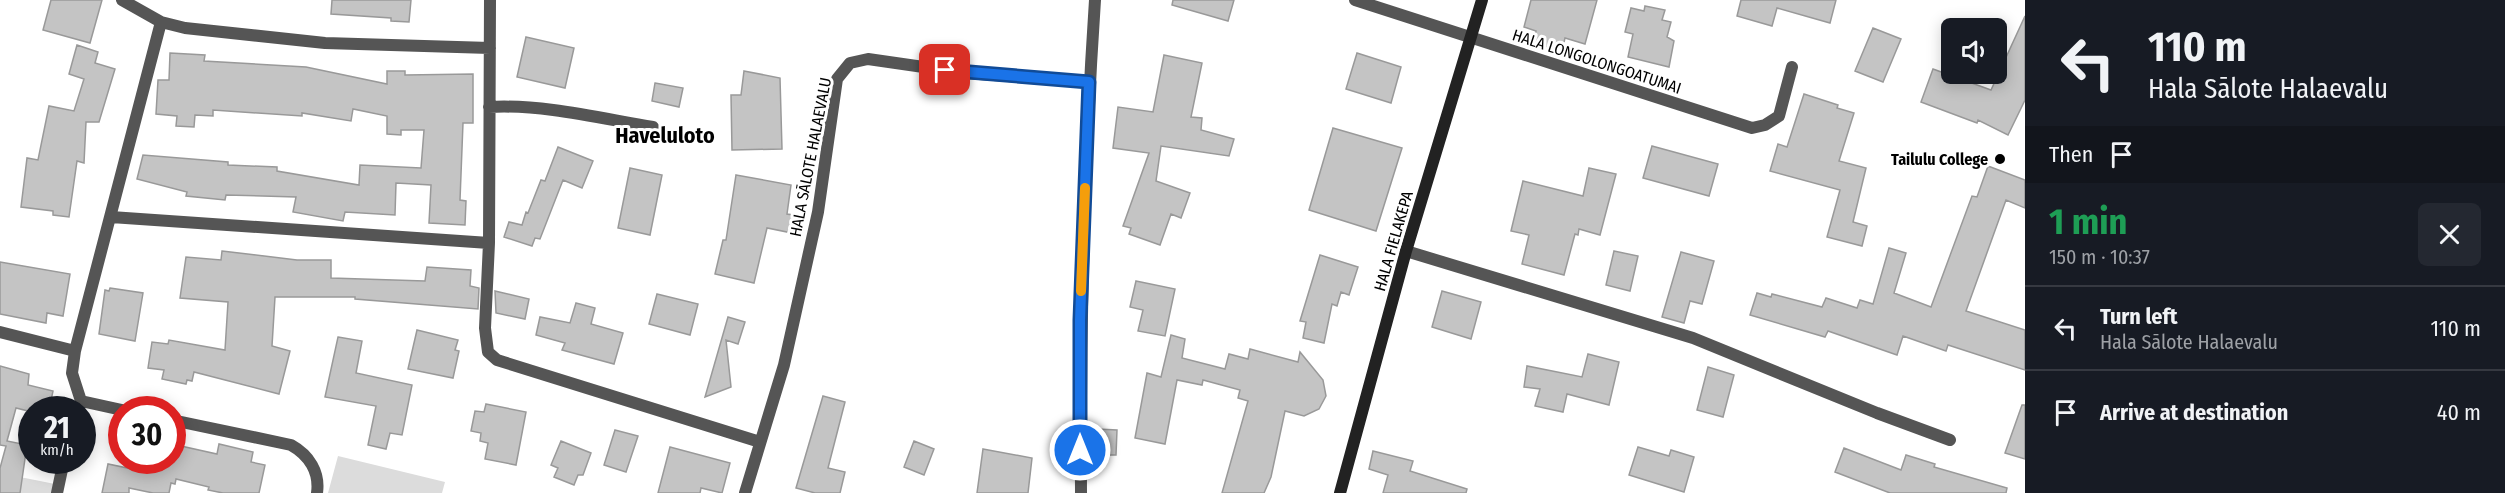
<!DOCTYPE html>
<html lang="en">
<head>
<meta charset="utf-8">
<style>
	body { margin:0; font-family:"Fira Sans Condensed",sans-serif; background:#242831; color:#f1f3f6; height:100vh; display:flex; flex-direction:column; font-size:22px; white-space:nowrap }
	* { box-sizing:border-box; margin:0 }
	p { font-size:20px; color:#9ea1a6 }
	.icon { flex:none; width:33px; height:33px; fill:none; stroke:currentColor; stroke-width:2; stroke-linecap:round; stroke-linejoin:round }
	.map { position:relative; flex:1; overflow:hidden }
	.side { display:flex; flex-direction:column; background:#171b24; width:480px }
	.side>* { flex:none }
	.top-card { background:#171b24; color:#f1f3f6; overflow:hidden }
	.fabs { position:absolute; left:1941px; top:18px; display:grid; gap:12px }
	.fabs a { display:grid; place-items:center; width:66px; height:66px; border-radius:9px; background:#171b24; box-shadow:0 3px 15px #0003; font-size:30px }
	.speed { position:absolute; left:18px; top:396px; display:flex; gap:12px; font-size:30px; font-weight:700; text-align:center }
	.speed>* { display:grid; place-content:center; width:78px; height:78px; border-radius:50%; background:#171b24; box-shadow:0 3px 15px #0003; line-height:1 }
	.speed small { font-size:15px; font-weight:400 }
	.speed .limit { border:9px solid #d22; background:#fff; color:#111 }
	.pin { position:absolute; display:grid; place-items:center; width:51px; height:51px; color:#fff; margin:-26px; border-radius:12px; box-shadow:0 3px 9px #0006 }
	.me { position:absolute; width:66px; margin:-33px; rotate:0deg; stroke-linejoin:round; filter:drop-shadow(0 0 4px #0008) }
	.turn { display:flex; align-items:center; gap:21px; height:126px; padding:0 24px; font-size:27px }
	.turn .icon { width:78px; height:78px; stroke-width:2.5 }
	.turn b { display:block; font-size:42px; line-height:51px }
	.then { display:flex; align-items:center; height:57px; padding:0 24px; background:#0003; gap:12px; font-size:22px }
	.round { display:grid; place-items:center; flex:none; width:63px; height:63px; border-radius:9px; background:#242831 }
	.headline { display:flex; align-items:center; justify-content:space-between; height:102px; padding:0 24px }
	h1 { font-size:36px; font-weight:700; line-height:45px; color:#1e9e55 }
	ul { padding:0; list-style:none }
	li { display:flex; align-items:center; gap:18px; height:84px; padding:0 24px; border-top:2px solid #363941 }
	li div { flex:1 }
	li b { display:block; font-size:22px }
	li em { font-style:normal }
	main { display:flex; flex:1; min-height:0 }
	.map>svg:first-child { display:block }
	.green { fill:#dcdcdc }
	.building { fill:#c4c4c4; stroke:#999; stroke-width:1.5 }
	.lines { fill:none; stroke-linecap:round; stroke-linejoin:round }
	.street { stroke:#555; stroke-width:12 }
	.secondary { stroke:#222; stroke-width:12 }
	.route-casing { stroke:#114b97; stroke-width:15 }
	.route { stroke:#1a73e8; stroke-width:10 }
	.slow { stroke:#f59e0b; stroke-width:10 }
	.poi-dot { fill:#000; stroke:#fff; stroke-width:2 }
	.labels { text-anchor:middle; stroke-width:6; stroke-linejoin:round; paint-order:stroke }
	.street-label { font-size:16px; fill:#000; stroke:#fff }
	.poi-label { font-size:16px; font-weight:bold; fill:#000; stroke:#fff; text-anchor:end }
	.district-label { font-size:22px; font-weight:bold; fill:#000; stroke:#fff }
</style>
</head>
<body>
<main>
<div class="map">
<svg width="2025" height="493" viewBox="0 0 2025 493">
	<rect width="100%" height="100%" fill="#fff"/>
	<path class="green" d="M338 456 445 482 442 493H328Z
		M0 473 55 484 53 493H0Z"/>
	<path class="building" d="M51 0H102L90 43 43 30Z
		M332 0H411L409 22 391 21V18L331 14Z
		M1173 0H1234L1228 21 1172 5Z
		M1531 0H1597L1585 44 1565 38 1562 51 1533 43 1536 31 1524 27Z
		M1741 0H1836L1830 23 1777 8 1772 26 1737 16Z
		M1645 6 1665 10 1662 20 1671 22 1667 37 1674 41 1669 67 1628 57 1633 34 1625 32 1631 8 1644 11Z
		M2025 16V100L2008 135 1978 120 1977 123 1921 102 1933 69 1991 90Z
		M1873 28 1901 39 1883 82 1855 71Z
		M526 37 574 48 565 88 517 77Z
		M77 45 98 52 95 63 115 69 99 122H86L84 163 77 161 69 217 53 215V211L21 207 27 158 38 160 49 106 74 111 84 79 69 74Z
		M170 53 205 55 204 61 306 67 387 84V71H405V75L473 74V123H463L460 200 466 201 465 225 429 223 431 185 396 183 395 215 345 212 343 221 293 212 296 197 226 195 225 200 186 196 187 192 137 179 143 155 228 162V165L277 167V171L359 185 360 165 421 168 424 130H401V135L387 134V116L353 109 351 121 302 113V116L213 110V116L195 115 194 127 176 126 177 116 156 114 158 80H169Z
		M1357 53 1401 67 1391 103 1346 89Z
		M1164 55 1202 63 1191 117 1202 118 1201 130 1234 139 1229 156 1161 146 1156 181 1190 193 1181 218 1171 214 1160 245 1129 234 1131 228 1123 226 1149 153 1113 148 1118 107 1153 112Z
		M744 71 780 78 782 149 732 150 731 95H741Z
		M655 83 683 88 679 107 652 101Z
		M1804 94 1838 105 1837 108 1854 113 1839 161 1866 168 1853 222 1867 226 1862 246 1827 237 1840 190 1770 171 1778 144 1787 147Z
		M1333 128 1402 148 1376 231 1309 210Z
		M1652 146 1718 164 1709 196 1643 178Z
		M558 147 593 161 582 188 563 180 540 239 535 238 532 246 504 237 509 222 522 225 526 212 528 213 541 180 545 181Z
		M1988 166 2025 180V208L2006 200 1966 311 2025 330V370L1948 345 1946 351 1903 336 1897 355 1828 331 1825 337 1750 315 1757 293 1771 297 1772 294 1822 307 1826 298 1857 308 1860 300 1873 304 1889 248 1906 253 1894 293 1931 307 1972 196 1977 197Z
		M630 168 662 175 650 235 618 228Z
		M1589 168 1616 174 1600 235 1579 229 1578 235 1575 234 1564 275 1522 264 1529 235 1511 231 1523 181 1583 196Z
		M736 175 791 185 787 214 800 216 797 234 767 228 754 283 715 274 723 240H726Z
		M222 251 297 260H331V278L425 281 427 267 471 270 470 286 479 288 478 309 355 299V297H275L272 346 290 351 279 394 194 372 192 381 187 380 186 384 162 379 164 370 148 368 152 342 168 344 169 340 225 350 228 302 180 298 186 257 221 260Z
		M1614 251 1638 256 1630 291 1606 285Z
		M1681 252 1714 261 1702 304 1690 301 1684 323 1662 317Z
		M1320 255 1358 267 1349 295 1341 292 1337 306 1332 304 1324 343 1303 338 1306 322 1300 321Z
		M0 262 70 274 63 316 47 313 46 323 0 314Z
		M1136 281 1175 289 1165 336 1138 331 1143 310 1130 307Z
		M110 288 143 293 135 341 99 334 105 290 109 291Z
		M495 291 529 299 525 319 496 313Z
		M1442 291 1481 302 1471 339 1432 327Z
		M657 294 698 304 690 335 649 324Z
		M576 303 595 308 591 324 623 333 614 364 562 350 565 343 536 335 540 317 570 323Z
		M728 317 745 322 738 344 726 340 731 387 705 397Z
		M417 330 458 340 455 350 459 351 453 378 408 369Z
		M1171 335 1185 339 1182 358 1225 369 1229 354 1248 359 1250 349 1298 362 1300 352 1323 380 1326 396 1319 409 1304 416 1285 411 1271 477 1264 493H1222L1248 401 1238 398 1240 390 1203 380 1202 385 1177 380 1165 444 1135 438 1147 373 1161 377Z
		M338 337 362 341 356 373 412 385 402 435 390 433 386 449 368 445 376 406 325 397Z
		M1588 354 1619 362 1609 405 1567 394 1563 412 1535 406 1540 389 1524 387 1527 366 1582 377Z
		M0 366 29 374 28 385 53 391 49 410H32V412L16 408 7 441 27 445 20 493H0V468L6 446 0 445Z
		M1708 367 1734 375 1723 417 1697 410Z
		M823 396 845 402 828 468 845 472 840 493H815L796 488Z
		M486 404 526 412 516 465 485 459 488 443 480 441 481 433 471 431 475 411 484 412Z
		M2022 405H2025V459L2005 453Z
		M1097 429 1117 430 1116 455H1096Z
		M615 430 638 436 626 472 604 465Z
		M561 441 591 453 583 475H578L574 485 554 477 558 468 551 465Z
		M914 441 934 449 924 475 904 467Z
		M172 444 217 454 219 444 253 452 251 462 265 465 259 493H223L208 490 209 487 176 479 175 484 171 483 169 493H153L129 488V493H102L108 464 137 470 139 460H172Z
		M670 447 730 463 722 493 701 488 700 493H658Z
		M1638 447 1669 456 1671 450 1694 457 1684 492 1629 475Z
		M1844 448 1901 470 1906 455 1935 464 1934 467 2007 488 2006 493H1890L1835 472Z
		M983 449 1032 458 1028 493H977Z
		M1373 451 1413 461 1410 471 1467 489 1466 493H1383L1388 475 1369 469Z"/>
	<g class="lines">
		<path class="street" d="M122 0 161 22 185 28 325 43 490 48
			M490 0 489 243 485 328 488 352 497 360 760 442
			M1355 0 1752 128 1765 125 1779 116 1792 67
			M489 107C544 104 599 118 653 127
			M111 217 489 243
			M1406 251 1693 338 1877 413 1950 440
			M0 332 75 351
			M81 401 122 410
			M77 410 81 401 72 373 75 351 161 22
			M172 420 291 445C309 455 320 472 317 493
			M57 493 64 460
			M745 493 784 365 818 212 837 79 850 63 868 59 965 73 1089 82
			M1081 493C1080 328 1084 164 1095 0"/>
		<path class="secondary" d="M1340 493 1406 251 1482 0"/>
	</g>
	<g class="lines">
		<defs>
			<path id="route" d="M945 70 1089 82 1080 320V450"/>
		</defs>
		<use href="#route" class="route-casing"/>
		<use href="#route" class="route"/>
		<path class="slow" d="M1081 291 1085 188"/>
	</g>
	<circle class="poi-dot" cx="2000" cy="159" r="6"/>
	<g class="labels">
		<g class="street-label">
			<text transform="translate(1597 61) rotate(18)" y="6">HALA LONGOLONGOATUMAI</text>
			<text transform="translate(810 157) rotate(-79)" y="6">HALA SĀLOTE HALAEVALU</text>
			<text transform="translate(1393 241) rotate(-74)" y="6">HALA FIELAKEPA</text>
		</g>
		<g class="poi-label">
			<text x="1988" y="165">Tailulu College</text>
		</g>
		<g class="district-label">
			<text x="665" y="143">Haveluloto</text>
		</g>
	</g>
</svg>
<div class="fabs">
<a><svg class="icon" aria-label="sound" viewBox="0 0 24 24"><path d="M4 9h4l5-4v14l-5-4H4zM17 9q2 3 0 6"/></svg></a>
</div>
<div class="speed"><div>21<small>km/h</small></div><div class="limit">30</div></div>
<div class="pin" style="left:945px;top:70px;background:#d93025"><svg class="icon" aria-label="arrive" viewBox="0 0 24 24"><path d="M6 21V4h12l-3 4 3 4H6"/></svg></div>
<svg class="me" style="left:1080px;top:450px" viewBox="-20 -20 40 40"><circle r="17" fill="#1a73e8" stroke="#fff" stroke-width="3"/><path d="M0-11L8 9 0 5-8 9z" fill="#fff"/></svg>
</div>
<section class="side">
<div class="top-card">
<div class="turn"><svg class="icon" aria-label="left" viewBox="0 0 24 24"><path d="M17 20v-9H6M10 6l-5 5 5 5"/></svg><div><b>110 m</b>Hala Sālote Halaevalu</div></div>
<div class="then">Then<svg class="icon" aria-label="arrive" viewBox="0 0 24 24"><path d="M6 21V4h12l-3 4 3 4H6"/></svg></div>
</div>
<div class="headline"><div><h1>1 min</h1><p>150 m · 10:37</p></div><a class="round"><svg class="icon" aria-label="close" viewBox="0 0 24 24"><path d="M6 6l12 12M18 6L6 18"/></svg></a></div>
<ul>
<li><svg class="icon" aria-label="left" viewBox="0 0 24 24"><path d="M17 20v-9H6M10 6l-5 5 5 5"/></svg><div><b>Turn left</b><p>Hala Sālote Halaevalu</p></div><em>110 m</em></li>
<li><svg class="icon" aria-label="arrive" viewBox="0 0 24 24"><path d="M6 21V4h12l-3 4 3 4H6"/></svg><div><b>Arrive at destination</b></div><em>40 m</em></li>
</ul>
</section>
</main>
</body>
</html>
